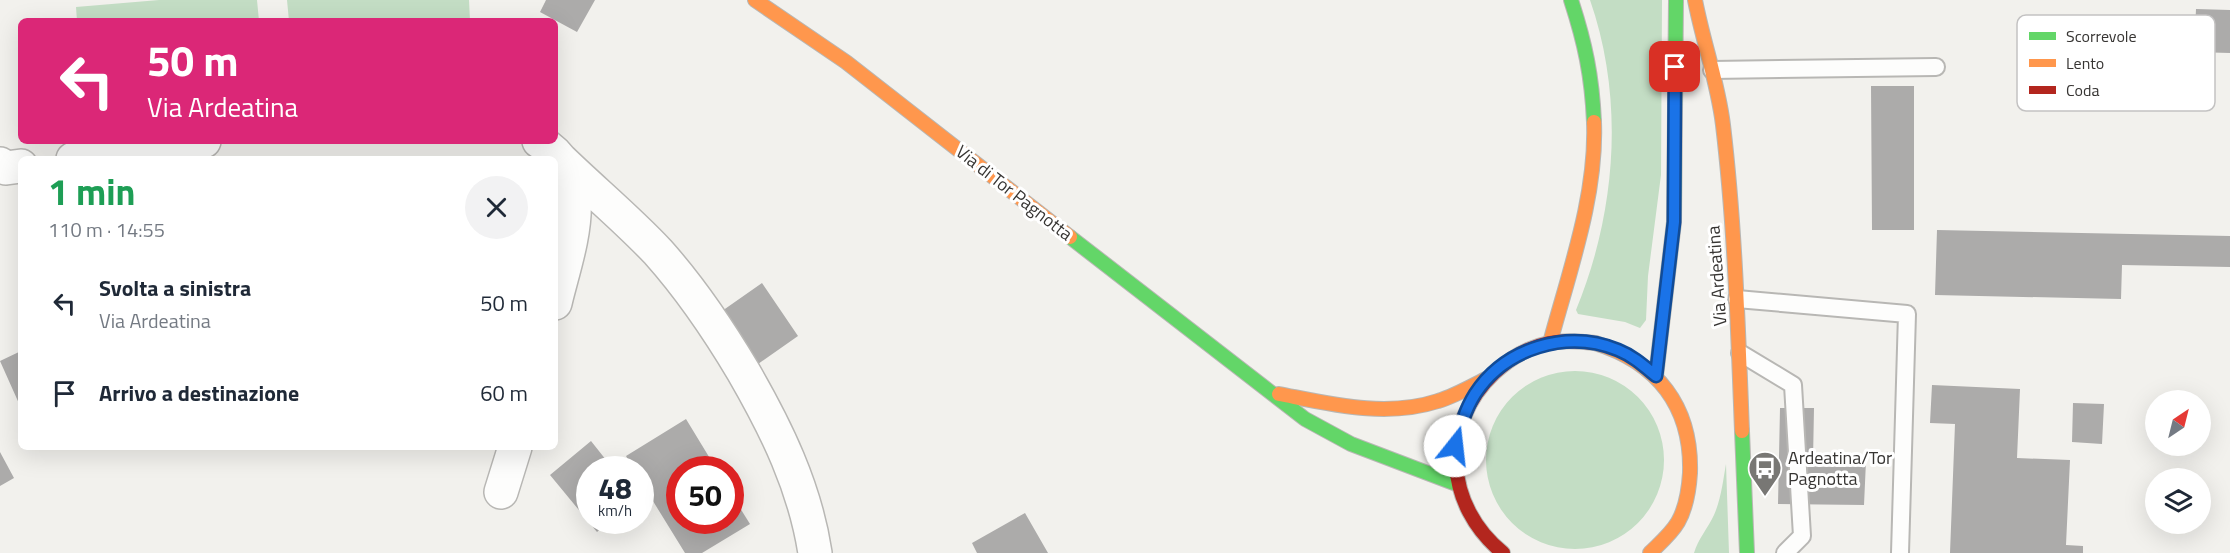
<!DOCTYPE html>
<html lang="it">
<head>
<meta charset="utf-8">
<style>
	body { margin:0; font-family:"Titillium Web",sans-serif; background:#f2f2f3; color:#1f2937; height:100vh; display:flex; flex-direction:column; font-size:22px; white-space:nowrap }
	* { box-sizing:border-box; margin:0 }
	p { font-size:20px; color:#747a83 }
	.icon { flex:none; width:33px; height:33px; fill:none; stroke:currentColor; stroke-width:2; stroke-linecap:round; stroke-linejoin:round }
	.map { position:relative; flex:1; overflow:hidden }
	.side { position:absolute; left:18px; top:156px; width:540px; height:294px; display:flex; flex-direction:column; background:#fff; border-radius:9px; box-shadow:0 6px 24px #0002 }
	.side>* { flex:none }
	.top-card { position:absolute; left:18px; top:18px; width:540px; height:126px; border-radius:9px; box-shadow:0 6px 24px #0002; background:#db2777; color:#fff; overflow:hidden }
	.needle { width:39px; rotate:35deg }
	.fabs { position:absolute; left:2145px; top:390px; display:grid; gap:12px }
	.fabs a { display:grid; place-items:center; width:66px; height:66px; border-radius:50%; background:#fff; box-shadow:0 6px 24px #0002; font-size:30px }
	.speed { position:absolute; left:576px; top:456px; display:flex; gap:12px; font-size:30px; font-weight:700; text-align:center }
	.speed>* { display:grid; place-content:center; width:78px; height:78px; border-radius:50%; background:#fff; box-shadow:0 6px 24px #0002; line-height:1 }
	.speed small { font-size:15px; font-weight:400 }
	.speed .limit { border:9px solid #d22; background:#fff; color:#111 }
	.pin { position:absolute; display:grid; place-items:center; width:51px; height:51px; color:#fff; margin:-26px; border-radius:12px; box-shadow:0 3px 9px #0006 }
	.me { position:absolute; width:66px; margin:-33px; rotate:16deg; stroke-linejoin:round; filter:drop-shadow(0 0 4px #0008) }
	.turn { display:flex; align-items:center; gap:21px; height:126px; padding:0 30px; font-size:27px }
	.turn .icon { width:78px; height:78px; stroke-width:2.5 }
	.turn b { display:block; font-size:42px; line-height:51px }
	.round { display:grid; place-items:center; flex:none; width:63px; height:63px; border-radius:32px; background:#f2f2f3 }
	.headline { display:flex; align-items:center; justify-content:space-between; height:102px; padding:0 30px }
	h1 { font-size:36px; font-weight:700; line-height:45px; color:#1e9e55 }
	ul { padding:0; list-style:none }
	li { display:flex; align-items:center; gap:18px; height:90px; padding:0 30px }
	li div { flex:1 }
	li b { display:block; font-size:22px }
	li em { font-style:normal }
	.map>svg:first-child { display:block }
	.green { fill:#c3ddc4 }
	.building { fill:#acabaa }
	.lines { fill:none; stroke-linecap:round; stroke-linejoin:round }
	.lane-casing { stroke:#b8b7b4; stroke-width:20 }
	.street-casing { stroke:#b8b7b4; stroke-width:36 }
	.fast-casing { stroke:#b8b7b4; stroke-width:16 }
	.slow-casing { stroke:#b8b7b4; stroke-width:16 }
	.jam-casing { stroke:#b8b7b4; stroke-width:16 }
	.lane { stroke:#fdfdfc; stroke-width:16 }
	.street { stroke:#fdfdfc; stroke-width:33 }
	.fast { stroke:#63d668; stroke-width:14 }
	.slow { stroke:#ff974d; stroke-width:14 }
	.jam { stroke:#b3261e; stroke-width:14 }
	.route-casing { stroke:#114b97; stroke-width:15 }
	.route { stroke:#1a73e8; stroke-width:10 }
	.labels { text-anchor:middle; stroke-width:6; stroke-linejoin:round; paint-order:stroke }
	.street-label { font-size:18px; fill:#373533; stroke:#fff }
	.poi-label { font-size:18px; fill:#373533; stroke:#fff; text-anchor:start }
	.key { fill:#fff; stroke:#c3c2c2; stroke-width:1.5 }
	.key-label { font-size:16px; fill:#373533 }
</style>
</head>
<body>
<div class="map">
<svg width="2230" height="553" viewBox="0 0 2230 553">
	<rect width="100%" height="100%" fill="#f2f1ed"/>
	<path class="green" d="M159 0H257L259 21H77L76 7Z
		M287 0H469L470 21H289Z
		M1590 0H1662L1661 175 1648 276 1646 320 1640 328 1625 322 1578 314 1576 310C1616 213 1625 100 1590 0Z
		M1486 460a89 89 0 1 1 178 0a89 89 0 1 1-178 0Z
		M1726 464 1729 553H1694C1698 539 1708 528 1714 515 1721 499 1723 481 1726 464Z"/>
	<path class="building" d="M546 0H595L577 32 540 12Z
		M2196 9 2230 10V53L2194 52Z
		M1871 86H1914V230H1872Z
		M1937 230 2230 236V267L2122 265 2121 299 1935 295Z
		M762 283 798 336 758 364 722 311Z
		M21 351V408L0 361Z
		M1932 385 2020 389 2017 458 2070 460 2066 545 2083 546V553H1950L1955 424 1930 423Z
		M2073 403 2104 404 2102 444 2072 442Z
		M1780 408H1814L1813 460 1866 461 1864 505 1778 504Z
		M686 419 717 470H680V520H730V492L750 524 702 553H685L640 480V470H634L626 456Z
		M591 441 614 470H590V520H610L597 532 550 475Z
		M0 452 14 478 0 486Z
		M1025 513 1048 553H977L972 543Z"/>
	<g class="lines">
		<defs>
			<path id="lane" d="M1712 70 1936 67
				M1737 299 1907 314 1900 553
				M1740 353 1793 385 1802 536 1785 553"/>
			<path id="street" d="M539 141C599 176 567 251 555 303
				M73 159 204 141
				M561 160C593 191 628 220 658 252 691 289 718 329 743 371 776 428 805 487 815 553
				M0 164 6 168 21 166
				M501 492 515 447"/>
			<path id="fast" d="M1571 0C1585 43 1592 76 1594 122
				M1070 237 1305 419 1351 444 1459 485
				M1656 376 1674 222 1676 0
				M1742 431 1747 553"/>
			<path id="slow" d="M755 0 846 62 1070 237
				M1695 0C1703 42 1718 83 1723 125 1735 226 1738 329 1742 431
				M1550 343C1569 272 1597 196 1594 122
				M1595 343C1657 362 1692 406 1690 473 1689 489 1686 508 1678 522 1671 534 1660 543 1650 553
				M1279 394C1331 404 1386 418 1438 401 1455 396 1472 386 1488 378"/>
			<path id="jam" d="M1503 553C1445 506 1439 425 1494 373 1509 359 1529 347 1549 343 1564 340 1579 341 1595 343"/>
		</defs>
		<use href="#lane" class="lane-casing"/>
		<use href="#street" class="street-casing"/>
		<use href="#fast" class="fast-casing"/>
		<use href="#slow" class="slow-casing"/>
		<use href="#jam" class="jam-casing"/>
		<use href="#lane" class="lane"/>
		<use href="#street" class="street"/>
		<use href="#fast" class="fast"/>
		<use href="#slow" class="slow"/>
		<use href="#jam" class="jam"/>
	</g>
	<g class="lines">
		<defs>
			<path id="route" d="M1455 446C1460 428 1465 410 1475 394 1505 348 1567 329 1618 350 1633 356 1644 366 1656 376L1674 222 1675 67"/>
		</defs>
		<use href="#route" class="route-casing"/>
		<use href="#route" class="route"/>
	</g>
	<defs>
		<symbol id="bus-pin" viewBox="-11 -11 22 30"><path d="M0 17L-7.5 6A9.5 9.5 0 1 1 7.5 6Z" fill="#787774" stroke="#fff"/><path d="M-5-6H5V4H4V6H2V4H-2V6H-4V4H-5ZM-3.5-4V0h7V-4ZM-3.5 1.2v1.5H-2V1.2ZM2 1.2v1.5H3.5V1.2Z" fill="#fff"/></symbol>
	</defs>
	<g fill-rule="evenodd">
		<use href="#bus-pin" x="1746" y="449" width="38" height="52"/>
	</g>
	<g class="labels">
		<g class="street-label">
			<text transform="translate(1014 193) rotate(38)" y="6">Via di Tor Pagnotta</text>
			<text transform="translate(1717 276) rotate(-94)" y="6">Via Ardeatina</text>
		</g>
		<g class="poi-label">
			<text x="1788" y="464">Ardeatina/Tor<tspan x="1788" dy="21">Pagnotta</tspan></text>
		</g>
	</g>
	<rect x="2017" y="15" width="198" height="96" rx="9" class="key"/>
	<rect x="2029" y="32" width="27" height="8" fill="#63d668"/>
	<rect x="2029" y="59" width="27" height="8" fill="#ff974d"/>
	<rect x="2029" y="86" width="27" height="8" fill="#b3261e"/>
	<g class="key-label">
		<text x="2066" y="42">Scorrevole</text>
		<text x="2066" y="69">Lento</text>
		<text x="2066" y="96">Coda</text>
	</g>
</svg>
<div class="fabs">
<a><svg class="needle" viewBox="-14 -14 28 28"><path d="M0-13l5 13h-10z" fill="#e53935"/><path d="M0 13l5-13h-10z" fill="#747a83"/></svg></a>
<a><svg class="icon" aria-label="layers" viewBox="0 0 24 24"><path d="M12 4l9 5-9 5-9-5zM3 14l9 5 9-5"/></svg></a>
</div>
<div class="speed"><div>48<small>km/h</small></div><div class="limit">50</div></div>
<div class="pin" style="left:1675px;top:67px;background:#d93025"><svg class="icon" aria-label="arrive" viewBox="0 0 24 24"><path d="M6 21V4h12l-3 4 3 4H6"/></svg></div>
<svg class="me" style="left:1455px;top:446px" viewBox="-20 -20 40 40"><circle r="19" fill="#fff"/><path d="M0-13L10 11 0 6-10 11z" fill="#1a73e8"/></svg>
<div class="top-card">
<div class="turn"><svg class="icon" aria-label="left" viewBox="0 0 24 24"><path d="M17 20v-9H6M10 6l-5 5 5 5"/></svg><div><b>50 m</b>Via Ardeatina</div></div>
</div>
<section class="side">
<div class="headline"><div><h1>1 min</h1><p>110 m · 14:55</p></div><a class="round"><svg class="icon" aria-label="close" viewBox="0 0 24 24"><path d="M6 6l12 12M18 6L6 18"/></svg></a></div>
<ul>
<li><svg class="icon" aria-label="left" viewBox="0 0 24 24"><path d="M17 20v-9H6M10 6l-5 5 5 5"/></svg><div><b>Svolta a sinistra</b><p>Via Ardeatina</p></div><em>50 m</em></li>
<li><svg class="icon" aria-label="arrive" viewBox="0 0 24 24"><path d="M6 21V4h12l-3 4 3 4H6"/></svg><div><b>Arrivo a destinazione</b></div><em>60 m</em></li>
</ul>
</section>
</div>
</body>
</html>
